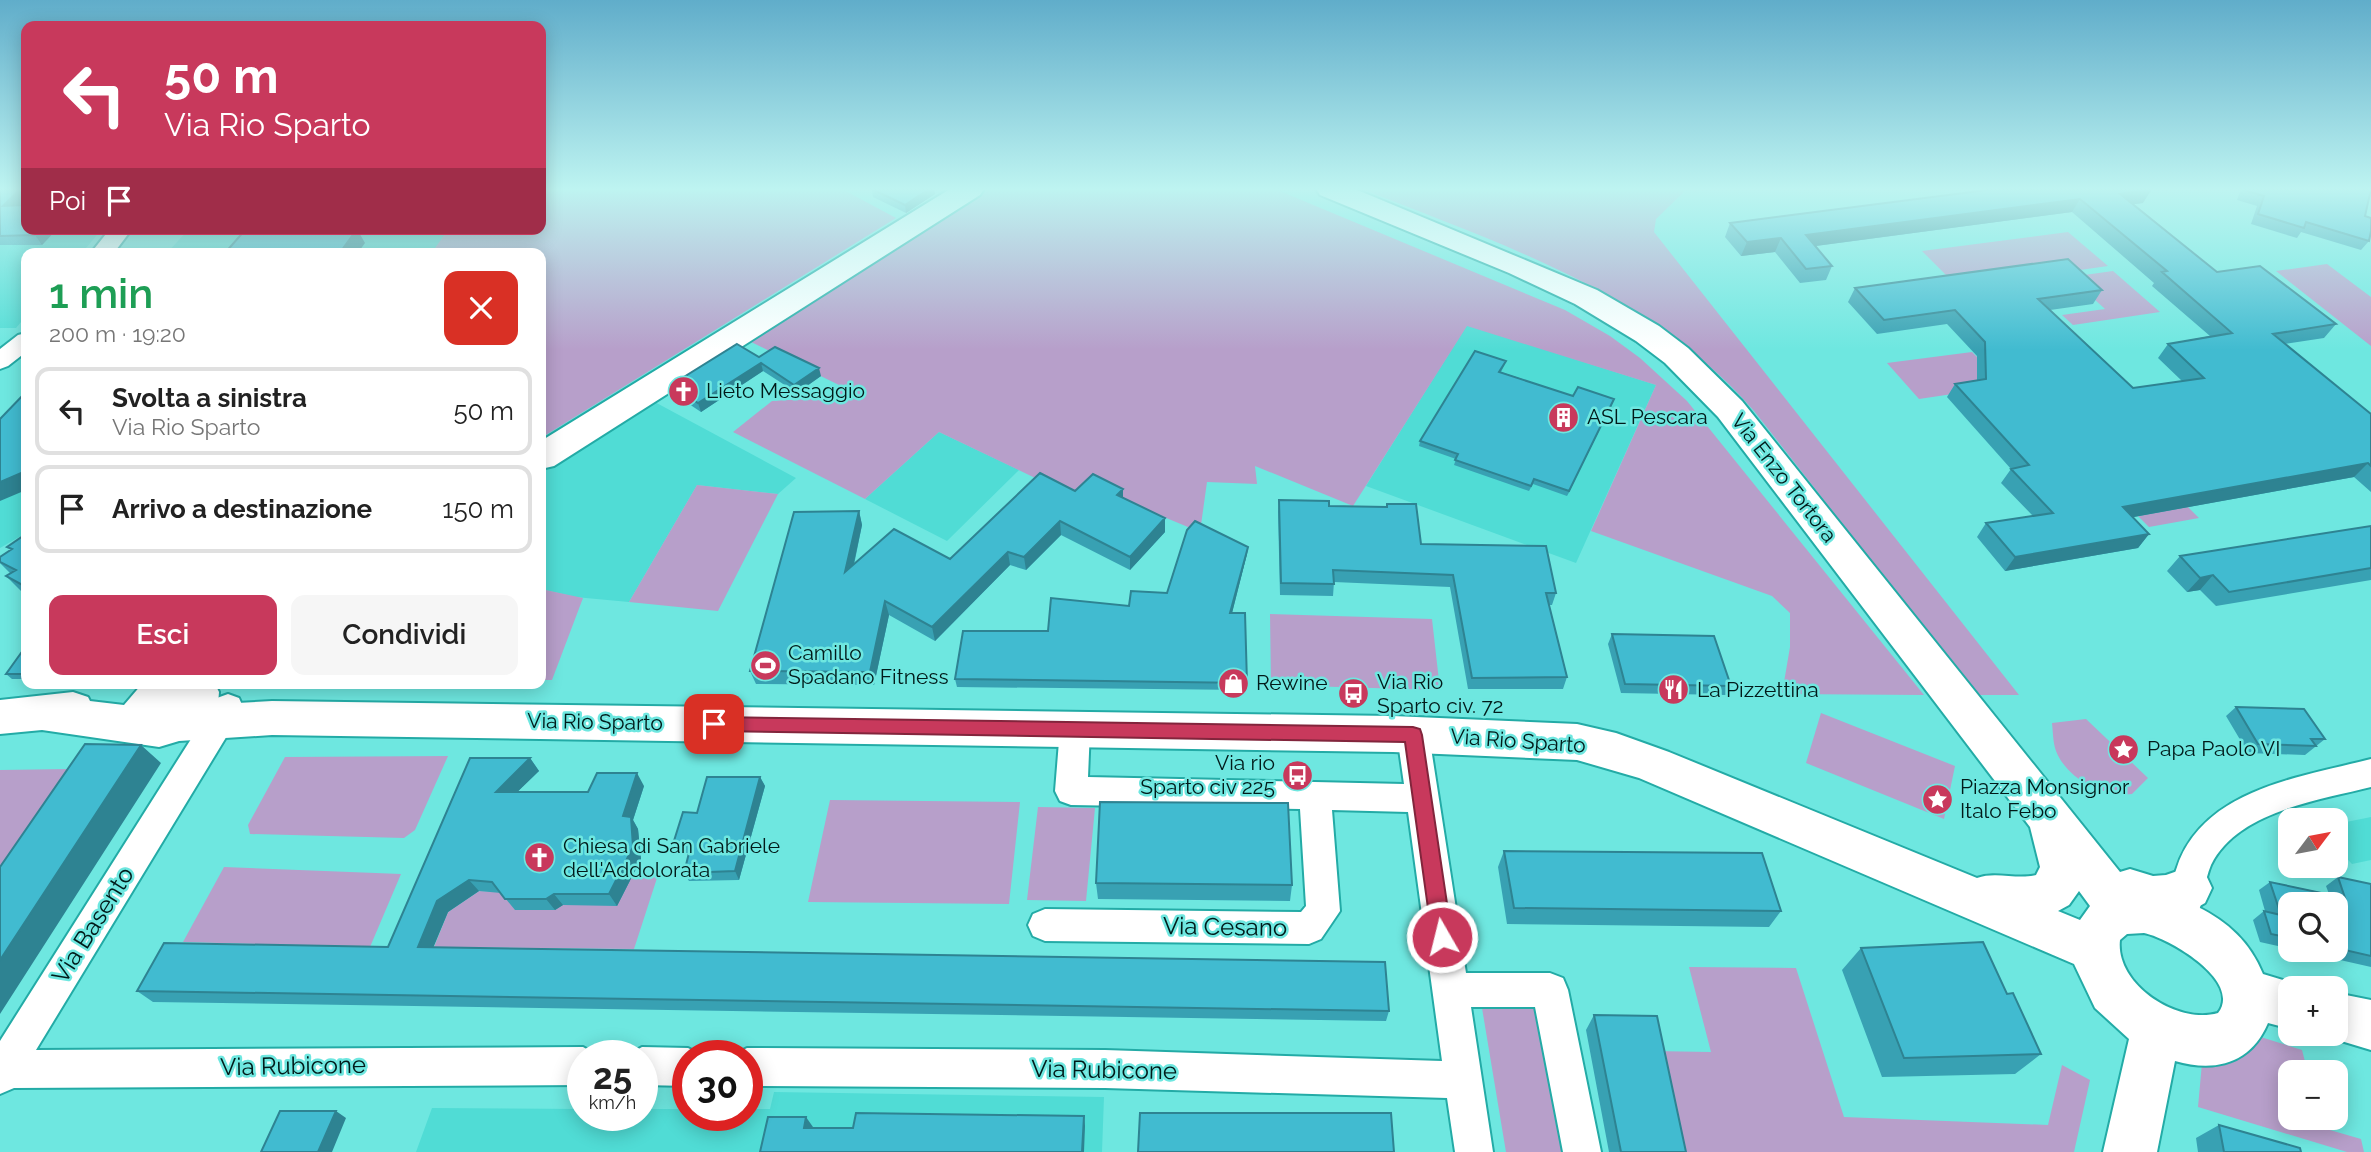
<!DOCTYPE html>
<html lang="it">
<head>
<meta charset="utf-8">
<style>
	body { margin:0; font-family:Raleway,sans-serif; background:#f6f6f6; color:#222; height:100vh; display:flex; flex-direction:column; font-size:26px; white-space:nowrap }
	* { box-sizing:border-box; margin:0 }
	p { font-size:23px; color:#767676 }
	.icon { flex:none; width:38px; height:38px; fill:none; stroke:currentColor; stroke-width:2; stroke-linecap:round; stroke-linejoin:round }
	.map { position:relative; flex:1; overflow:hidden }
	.sheet { position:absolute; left:21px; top:248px; width:525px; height:441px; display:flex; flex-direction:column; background:#fff; border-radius:14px; box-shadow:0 4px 18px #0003 }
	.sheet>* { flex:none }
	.hud { position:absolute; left:21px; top:21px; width:525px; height:214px; border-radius:14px; box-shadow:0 4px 18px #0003; background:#c8395c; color:#fff; overflow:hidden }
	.needle { width:46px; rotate:58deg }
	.controls { position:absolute; left:2278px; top:808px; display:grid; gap:14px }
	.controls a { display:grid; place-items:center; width:70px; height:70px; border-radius:14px; background:#fff; box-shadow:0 4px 18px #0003; font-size:35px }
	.speed { position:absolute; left:567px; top:1040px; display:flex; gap:14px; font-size:35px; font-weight:700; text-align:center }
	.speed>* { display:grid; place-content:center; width:91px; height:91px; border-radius:50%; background:#fff; box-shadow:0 4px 18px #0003; line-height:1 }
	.speed small { font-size:18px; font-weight:400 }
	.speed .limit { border:10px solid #d22; background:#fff; color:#111 }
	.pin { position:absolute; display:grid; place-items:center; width:60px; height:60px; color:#fff; margin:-30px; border-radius:14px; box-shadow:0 4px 10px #0006 }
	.me { position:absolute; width:77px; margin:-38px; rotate:352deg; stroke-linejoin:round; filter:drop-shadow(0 0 5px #0008) }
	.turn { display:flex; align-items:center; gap:24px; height:147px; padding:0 28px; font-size:32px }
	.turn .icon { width:91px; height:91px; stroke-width:2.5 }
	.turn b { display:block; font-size:49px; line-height:60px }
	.then { display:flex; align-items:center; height:66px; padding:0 28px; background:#0003; gap:14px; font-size:26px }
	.round { display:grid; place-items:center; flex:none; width:74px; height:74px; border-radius:14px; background:#f6f6f6 }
	.head { display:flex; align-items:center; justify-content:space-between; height:119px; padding:0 28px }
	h1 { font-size:42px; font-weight:600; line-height:52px; color:#1e9e55 }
	.action { display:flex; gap:14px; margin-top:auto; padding:14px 28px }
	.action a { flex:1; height:80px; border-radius:14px; background:#c8395c; color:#fff; font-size:28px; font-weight:600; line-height:80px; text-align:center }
	.action a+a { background:#f6f6f6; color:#222 }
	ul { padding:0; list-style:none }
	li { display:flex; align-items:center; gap:21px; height:88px; margin:0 14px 10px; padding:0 14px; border:4px solid #e0e0e0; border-radius:14px }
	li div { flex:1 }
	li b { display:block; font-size:26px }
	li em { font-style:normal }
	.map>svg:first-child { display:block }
	.built { fill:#50dcd5 }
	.green { fill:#b79fca }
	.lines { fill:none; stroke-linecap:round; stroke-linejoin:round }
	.street-casing { stroke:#23aba6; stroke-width:4 }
	.secondary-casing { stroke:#23aba6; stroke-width:4 }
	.street { fill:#fff; fill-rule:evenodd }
	.secondary { fill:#fff; fill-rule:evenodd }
	.wall { fill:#38a1b3 }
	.shaded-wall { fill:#2e8392 }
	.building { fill:#41bbd0; stroke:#2e8392; stroke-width:2 }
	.route { fill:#c8395c; stroke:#82253c; stroke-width:2 }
	.labels { text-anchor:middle; stroke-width:5; stroke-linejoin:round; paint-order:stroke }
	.poi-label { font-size:21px; fill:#011a19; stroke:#6ee7e0; text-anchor:start }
	.street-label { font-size:21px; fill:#011a19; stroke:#6ee7e0 }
	.near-street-label { font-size:24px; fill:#011a19; stroke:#6ee7e0 }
</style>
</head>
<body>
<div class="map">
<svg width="2371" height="1152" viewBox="0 0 2371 1152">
	<rect width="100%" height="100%" fill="#6ee7e0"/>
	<path class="built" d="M0 189H26V229H102L81 254H26V316L16 328H0Z
		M189 229H359L448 231 431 254H166Z
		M1467 325 1656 385 1576 563 1366 486Z
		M651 400 796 478 778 494 697 485 629 602 575 597 541 589V472Z
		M26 404V533L0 548V432Z
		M939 432 1019 470 947 541 865 499Z
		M2371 817V860L2352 864 2336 847 2342 844 2336 837V824Z
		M774 1092 1104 1097 1102 1152H416L432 1108 583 1109V1115H642V1109H688V1115H747V1109H770Z"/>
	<path class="green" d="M541 189H842L896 218 541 438V254H431L447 231 358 229H541Z
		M987 189H1275L1565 310 1610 336 1640 358 1687 401 1924 695 1782 694 1790 647V613L1772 596 1591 531 1656 385 1467 326 1353 506 1255 466 1257 484 1207 482 1200 532 1094 488 1081 500 939 432 865 499 733 432 772 401 805 399 822 391 828 395 841 386 749 341Z
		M1362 189H1698L1695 192 1687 189 1656 219 1654 232 2019 695H1977L1754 411C1652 293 1503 245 1362 189Z
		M2068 232 2108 266 1958 287 1922 251Z
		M2327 264 2371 297V346L2276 271Z
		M2113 271 2160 312 2073 325 2062 315 2105 309 2070 277Z
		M1972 352 2006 386 1919 399 1887 363Z
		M697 485 778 494 718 611 629 602Z
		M2188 507 2199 518 2149 527 2138 516Z
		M541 589 583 598 552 680H541Z
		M1270 614 1432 619 1440 690 1271 685Z
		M1821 713 1955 766 1944 819 1806 763Z
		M2086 719 2148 778 2132 794C2103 797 2067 779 2056 751 2053 743 2053 732 2052 723Z
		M448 756 415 830 404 838 250 834 248 825 285 757Z
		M69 769 0 870V770Z
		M830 800 1020 802 1009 904 808 902Z
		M1038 807 1095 808 1086 901 1027 900Z
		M224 867 401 874 370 947 183 942Z
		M633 875H658L634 949 434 947 448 912 479 891 620 896Z
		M1689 967 1796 968 1844 1117 2048 1125 2062 1065 2090 1080 2074 1152H1672L1651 1051 1711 1052Z
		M1481 1002H1544L1572 1152H1506Z
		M2251 1034 2302 1050 2308 1073H2291V1118H2320L2323 1128 2361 1139 2364 1152H2347L2198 1107 2203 1052Z"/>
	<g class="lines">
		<defs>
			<path id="street" d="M110 229H132L113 254H90Z
				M26 333V352L8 366 0 369V349L18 335Z
				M228 694 239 698 243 707 239 716 36 1050 583 1047 597 1055H583V1085L14 1088 0 1094V1041L217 698Z
				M1075 716 1086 720 1090 729 1088 777 1404 784 1397 735 1402 726 1413 722 1424 726 1429 735 1466 973H1550L1563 978 1568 990 1601 1152H1563L1535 1007H1471L1493 1152H1455L1447 1098 1105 1088 747 1086V1055H733L747 1048 1105 1050 1442 1061 1408 812 1332 810 1340 911 1321 939 1309 944 1045 941 1033 936 1028 925 1033 914 1045 909 1301 912 1306 906 1300 809 1071 805 1060 801 1055 791 1060 729 1064 720Z
				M2371 759V787C2320 800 2237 811 2211 865 2204 881 2204 900 2197 916L2185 921 2173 916C2166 901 2171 886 2176 870 2201 789 2301 777 2371 759Z
				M642 1047 688 1048 702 1055H688V1086L642 1085V1055H628Z"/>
			<path id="secondary" d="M950 189H984L980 195 554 466 541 469V441Z
				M1316 189H1355L1597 290 1659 326 1688 348 1742 401 2120 872 2130 869 2153 876 2166 875 2189 867 2205 873 2212 888 2205 903 2198 907C2228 922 2250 942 2263 974L2309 988 2291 989V1029L2268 1023C2251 1063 2216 1073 2175 1061L2157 1152H2103L2129 1039 2095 1008 2074 964 1639 778 1577 760 1393 752 272 735 179 741 159 747 42 730 0 734V700L73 692 88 697 90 701 124 705 142 684H215L219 692 218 704 272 701 1393 716 1577 724 1616 733 1669 752 1977 878C1996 871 2017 880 2036 875L2040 867 2030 827 1718 417 1665 363 1636 341 1575 304 1509 273 1320 195ZM2079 891 2090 906 2080 920 2058 911 2069 905ZM2144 933C2169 938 2243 981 2218 1013 2177 1025 2115 984 2120 940L2127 934Z
				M2336 993 2371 1000V1050L2318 1034H2336Z"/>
		</defs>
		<use href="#street" class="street-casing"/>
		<use href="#secondary" class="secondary-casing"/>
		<use href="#street" class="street"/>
		<use href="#secondary" class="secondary"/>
	</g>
	<path class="wall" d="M0 189H26V199L20 205 57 229 42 245H0Z
		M872 189H934L935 194 906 213 873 197Z
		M1995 189 2143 203 2134 204 2217 272 2336 324 2324 338 2285 344 2371 414V492L2354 477 2133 517 2149 534 2138 548 2005 571 1977 537 1986 523 2033 516 2001 483 2011 469 1947 397 1955 384 1977 380V356L1947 324 1877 334 1848 302 1855 288 2102 290 2093 304 2050 310 2133 388 2182 381 2158 358 2168 344 2210 336 2152 286 2154 283 2072 212 1816 246 1832 266 1826 280 1800 283 1775 252 1741 256 1725 237 1730 223Z
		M2241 189H2371L2365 216 2369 241 2361 250 2301 232 2297 238 2251 224 2257 206 2237 200Z
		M759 357 821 376 797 393 763 371 701 412 674 394 671 385Z
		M1506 361 1504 366 1501 372 1573 396 1612 404 1567 496 1533 484 1529 491 1454 465 1456 459 1419 446 1420 441Z
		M1123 498 1165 518V532L1130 570 1061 535 1026 570 1010 565 935 641 889 615 874 685 756 684 750 671 859 511 862 525 854 565 950 559Z
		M1279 500 1329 506 1386 507 1387 504 1421 544 1556 593 1552 605H1549L1567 677 1563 689H1468L1450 587 1334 582 1333 596 1280 595 1278 512Z
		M2371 526V580L2216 606 2200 590 2187 592 2167 571 2180 556Z
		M26 534V594L22 592 6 576 11 574 0 563V557L11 550 7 547Z
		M1248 547 1247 554 1232 613 1247 683 1246 690 957 687 955 679 1048 631 1167 593Z
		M1612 634 1731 686 1726 695 1621 693 1608 644Z
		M26 646V679H12L6 674Z
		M2236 707 2325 739 2305 755 2248 753 2226 716Z
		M530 758 539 771 517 792H588L644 786 633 820 638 829 641 859 617 906 563 905 555 910H515L501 893 479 891 448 912 433 947 1389 1011 1386 1021 153 1002 137 991 388 947Z
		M760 777 765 786 739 880 689 881 684 873 689 853H679L673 844Z
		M1504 851 1781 911 1769 927 1507 924 1498 867Z
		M2338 877 2371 884V967L2296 950H2336V905H2291V949L2260 942 2253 920 2264 911H2265L2259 890 2270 882 2329 894 2326 886Z
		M1096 883 1292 885 1290 901 1098 899Z
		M1861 948 2041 1054 2015 1074 1882 1077 1842 970Z
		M1594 1015 1686 1152H1609L1586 1030Z
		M2219 1125 2301 1152H2198L2196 1138Z"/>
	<path class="shaded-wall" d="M20 189H26V199L11 215 3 206Z
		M929 189H934L935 194 906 213 905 205Z
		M2152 189 2143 203 2112 207 2120 194Z
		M2080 199 2072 212 1800 248 1806 235Z
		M41 229H57L42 245 35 235Z
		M357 229 365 243 357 254H339Z
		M1781 238 1775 252 1741 256 1747 242Z
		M761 363 763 371 701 412 698 403Z
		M819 368 821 376 797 393 794 385Z
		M1614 399 1612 404 1567 496 1569 491Z
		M2368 463 2354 477 2112 521 2123 507Z
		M26 471V490L0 501V482Z
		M1123 489V503L1117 495Z
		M859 511 862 525 849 586 845 572Z
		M1165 518V532L1130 570V557Z
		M1060 521 1061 535 1026 570 1024 557Z
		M2149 534 2138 548 2005 571 2015 557Z
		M1248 547 1247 554 1230 621V613Z
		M1008 552 1010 565 935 641 932 627Z
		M2213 575 2200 590 2187 592 2200 578Z
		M885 601 889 615 874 685 870 672Z
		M141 745 161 763 0 1014V960Z
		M530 758 539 771 505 804 496 792Z
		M637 773 644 786 633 820 638 829 641 859 617 906 609 894 623 816Z
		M760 777 765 786 739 880 735 871Z
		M469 880 479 891 448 912 429 958 418 947 437 901Z
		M554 894 563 905 555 910 546 899Z
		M336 1111 346 1118 332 1152H318Z
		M1084 1116 1085 1126 1084 1152H1082Z
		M806 1117 813 1127 811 1138 804 1128Z"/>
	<path class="building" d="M0 189H20L3 206 26 205V229H41L35 235 0 236Z
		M872 189H929L905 205Z
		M1995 189H2151L2120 194 2217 272 2260 266 2336 324 2273 334 2371 414V466L2368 463 2123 507 2149 534 2015 557 1986 523 2053 513 2011 469 2029 465 1955 384 1986 379 1985 342 1955 310 1884 320 1855 288 2068 259 2102 290 2038 299 2133 388 2204 378 2168 344 2232 333 2162 272 2167 271 2080 199 1806 235 1832 266 1806 269 1781 238 1747 242 1730 223Z
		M2245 189H2371L2365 216 2371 218V231L2369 241 2306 222 2304 228 2258 214 2264 196 2244 190Z
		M246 229H357L339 254H224Z
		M737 344 759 357 775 347 819 368 794 385 761 363 698 403 671 385Z
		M1475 351 1506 361 1499 372 1573 396 1578 387 1614 399 1569 491 1534 479 1531 486 1455 460 1458 454 1420 441Z
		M26 392V471L0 482V419Z
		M1040 473 1075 491 1093 474 1123 489 1117 495 1165 518 1130 557 1060 521 1024 557 1008 552 932 627 885 601 870 672 750 671 794 512 859 511 845 572 894 529 950 559Z
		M1279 500 1329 501V506L1387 507V504H1416L1421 544 1546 546 1556 593H1546L1567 677 1472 678 1453 575 1333 570 1334 584 1281 583Z
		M1195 521 1248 547 1230 613H1245L1247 683 955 679 963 631H1048L1051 598 1129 606 1131 591 1167 593 1187 530Z
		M2371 526V568L2229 592 2213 575 2200 578 2180 556Z
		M26 534V587L6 576 16 570 0 562V557L12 549 7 547Z
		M1612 634 1714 636 1731 686 1625 684Z
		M26 646V674H6Z
		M2236 707 2304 709 2325 739H2311L2316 746 2258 744Z
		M85 744 141 745 0 960V867Z
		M470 758H530L496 792H588L597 773H637L623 816 631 817 633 847 609 894H554L546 899H505L492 882 469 880 437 901 418 947 1385 962 1389 1011 137 991 164 943 388 947Z
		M707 777H760L735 871 684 873 691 845 673 844 683 812 697 813Z
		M1100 802 1288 803 1292 885 1096 883Z
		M1504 851 1762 853 1781 911 1514 908Z
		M2338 877 2371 884V956L2336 948V905H2291V938L2271 934 2264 911 2281 915 2270 882 2345 898Z
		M1983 942 2007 994 2013 993 2041 1054 1904 1058 1861 948Z
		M1594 1015 1657 1016 1686 1152H1621Z
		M280 1111H336L318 1152H261Z
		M856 1113 1084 1116 1082 1152H760L768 1117H806L804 1128H853Z
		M1140 1113H1391L1394 1152H1138Z
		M2219 1125 2300 1148 2301 1152H2224Z"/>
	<linearGradient id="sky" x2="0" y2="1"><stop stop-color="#60adca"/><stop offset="0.54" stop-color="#bef4f1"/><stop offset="1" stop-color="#bef4f1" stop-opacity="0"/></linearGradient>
	<rect width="2371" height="350" fill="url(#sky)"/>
	<path class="route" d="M714 717 1413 727 1420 729 1422 735 1452 937 1449 944 1442 946 1435 944 1432 937 1405 742 714 731 708 729 705 724 708 719Z"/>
	<defs>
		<symbol id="church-disc" viewBox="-11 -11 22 22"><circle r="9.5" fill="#c8395c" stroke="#6ee7e0"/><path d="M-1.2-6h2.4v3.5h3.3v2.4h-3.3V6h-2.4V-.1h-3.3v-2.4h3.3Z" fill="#fff"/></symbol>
		<symbol id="building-disc" viewBox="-11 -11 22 22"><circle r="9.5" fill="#c8395c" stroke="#6ee7e0"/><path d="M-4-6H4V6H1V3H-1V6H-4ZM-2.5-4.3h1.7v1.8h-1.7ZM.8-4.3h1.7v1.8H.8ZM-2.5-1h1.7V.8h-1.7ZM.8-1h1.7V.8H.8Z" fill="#fff"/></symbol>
		<symbol id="stadium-disc" viewBox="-11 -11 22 22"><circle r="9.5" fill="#c8395c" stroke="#6ee7e0"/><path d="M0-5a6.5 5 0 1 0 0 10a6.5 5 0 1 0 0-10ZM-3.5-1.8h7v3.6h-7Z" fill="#fff"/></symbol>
		<symbol id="shop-disc" viewBox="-11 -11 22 22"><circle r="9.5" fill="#c8395c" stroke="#6ee7e0"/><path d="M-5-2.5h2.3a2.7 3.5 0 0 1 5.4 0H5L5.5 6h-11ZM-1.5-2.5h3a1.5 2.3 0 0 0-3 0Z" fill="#fff"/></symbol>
		<symbol id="restaurant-disc" viewBox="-11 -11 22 22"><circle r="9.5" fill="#c8395c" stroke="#6ee7e0"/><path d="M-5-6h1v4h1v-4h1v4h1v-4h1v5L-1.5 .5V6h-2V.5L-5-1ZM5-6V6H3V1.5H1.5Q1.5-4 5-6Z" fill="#fff"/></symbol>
		<symbol id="bus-disc" viewBox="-11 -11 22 22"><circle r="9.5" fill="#c8395c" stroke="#6ee7e0"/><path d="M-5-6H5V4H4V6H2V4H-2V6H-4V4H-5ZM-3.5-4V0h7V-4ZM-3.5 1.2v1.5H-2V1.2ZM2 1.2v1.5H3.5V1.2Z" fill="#fff"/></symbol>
		<symbol id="sight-disc" viewBox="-11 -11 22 22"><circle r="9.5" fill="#c8395c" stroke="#6ee7e0"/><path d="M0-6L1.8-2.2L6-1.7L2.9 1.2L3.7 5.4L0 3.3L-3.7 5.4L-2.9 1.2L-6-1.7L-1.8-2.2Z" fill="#fff"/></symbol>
	</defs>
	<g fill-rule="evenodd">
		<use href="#church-disc" x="666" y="374" width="35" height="35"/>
		<use href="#building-disc" x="1546" y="400" width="35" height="35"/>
		<use href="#stadium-disc" x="748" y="648" width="35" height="35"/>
		<use href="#shop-disc" x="1216" y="666" width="35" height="35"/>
		<use href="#restaurant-disc" x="1656" y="672" width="35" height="35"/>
		<use href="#bus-disc" x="1336" y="676" width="35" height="35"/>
		<use href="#sight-disc" x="2106" y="732" width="35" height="35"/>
		<use href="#bus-disc" x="1280" y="758" width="35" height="35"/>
		<use href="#sight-disc" x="1920" y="782" width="35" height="35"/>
		<use href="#church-disc" x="522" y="840" width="35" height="35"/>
	</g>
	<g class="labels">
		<g class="poi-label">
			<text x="706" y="398">Lieto Messaggio</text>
			<text x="1587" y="424">ASL Pescara</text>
			<text x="788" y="660">Camillo<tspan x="788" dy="24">Spadano Fitness</tspan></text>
			<text x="1377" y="689">Via Rio<tspan x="1377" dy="24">Sparto civ. 72</tspan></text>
			<text x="1256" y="690">Rewine</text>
			<text x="1697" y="697">La Pizzettina</text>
			<text x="2147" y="756">Papa Paolo VI</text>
			<text x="1275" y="770" text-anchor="end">Via rio<tspan x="1275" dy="24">Sparto civ 225</tspan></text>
			<text x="1960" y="794">Piazza Monsignor<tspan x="1960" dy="24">Italo Febo</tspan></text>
			<text x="563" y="853">Chiesa di San Gabriele<tspan x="563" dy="24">dell'Addolorata</tspan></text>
		</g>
		<g class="street-label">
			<text transform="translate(1784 478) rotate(52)" y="7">Via Enzo Tortora</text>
			<text transform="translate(595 722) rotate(1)" y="7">Via Rio Sparto</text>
			<text transform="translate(1518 741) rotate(4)" y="7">Via Rio Sparto</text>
		</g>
		<g class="near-street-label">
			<text transform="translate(93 925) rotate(-58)" y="8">Via Basento</text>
			<text transform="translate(1225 927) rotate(1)" y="8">Via Cesano</text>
			<text transform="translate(293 1066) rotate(-1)" y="8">Via Rubicone</text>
			<text transform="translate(1104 1070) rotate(1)" y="8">Via Rubicone</text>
		</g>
	</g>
</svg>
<div class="controls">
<a><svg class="needle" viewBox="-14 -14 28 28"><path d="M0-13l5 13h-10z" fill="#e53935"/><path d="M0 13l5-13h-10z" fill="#767676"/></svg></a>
<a><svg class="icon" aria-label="search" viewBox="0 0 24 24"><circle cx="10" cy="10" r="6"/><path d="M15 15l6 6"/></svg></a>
<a>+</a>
<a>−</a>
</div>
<div class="speed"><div>25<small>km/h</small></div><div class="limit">30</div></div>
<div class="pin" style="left:714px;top:724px;background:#d93025"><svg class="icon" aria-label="arrive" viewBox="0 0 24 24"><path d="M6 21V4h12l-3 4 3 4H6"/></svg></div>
<svg class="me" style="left:1442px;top:937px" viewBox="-20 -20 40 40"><circle r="17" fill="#c8395c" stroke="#fff" stroke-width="3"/><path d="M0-11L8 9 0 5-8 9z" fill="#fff"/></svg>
<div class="hud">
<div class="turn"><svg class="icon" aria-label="left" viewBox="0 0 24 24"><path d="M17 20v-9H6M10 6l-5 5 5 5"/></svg><div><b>50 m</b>Via Rio Sparto</div></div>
<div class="then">Poi<svg class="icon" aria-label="arrive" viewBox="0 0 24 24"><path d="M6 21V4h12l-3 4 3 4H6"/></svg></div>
</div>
<section class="sheet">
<div class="head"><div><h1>1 min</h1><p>200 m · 19:20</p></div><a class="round" style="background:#d93025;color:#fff"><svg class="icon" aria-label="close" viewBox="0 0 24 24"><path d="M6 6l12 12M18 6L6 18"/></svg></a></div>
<ul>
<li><svg class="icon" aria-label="left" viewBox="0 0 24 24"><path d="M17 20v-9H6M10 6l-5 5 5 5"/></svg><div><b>Svolta a sinistra</b><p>Via Rio Sparto</p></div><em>50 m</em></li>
<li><svg class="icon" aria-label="arrive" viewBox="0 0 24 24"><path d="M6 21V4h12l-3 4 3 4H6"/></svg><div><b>Arrivo a destinazione</b></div><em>150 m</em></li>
</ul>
<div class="action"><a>Esci</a><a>Condividi</a></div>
</section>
</div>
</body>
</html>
